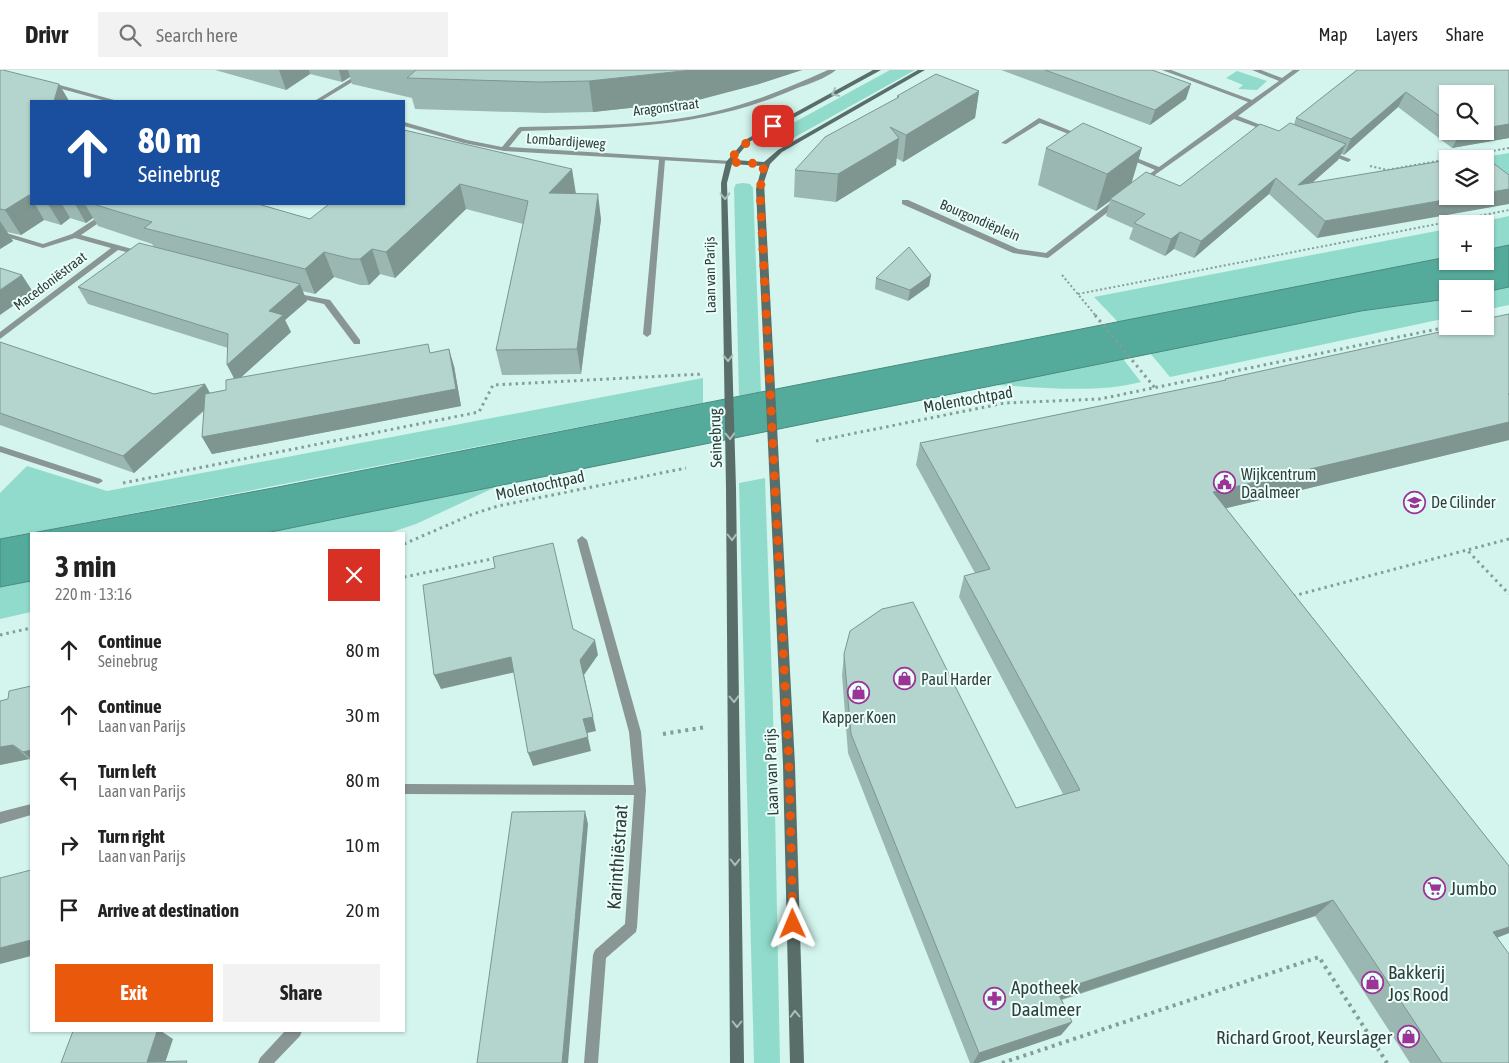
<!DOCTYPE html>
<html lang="en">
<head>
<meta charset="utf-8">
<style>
	body { margin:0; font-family:"Asap Condensed",sans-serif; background:#f2f2f2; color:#222; height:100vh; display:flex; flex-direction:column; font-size:19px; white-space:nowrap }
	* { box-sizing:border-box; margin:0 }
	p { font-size:16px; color:#767676 }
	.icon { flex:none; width:28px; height:28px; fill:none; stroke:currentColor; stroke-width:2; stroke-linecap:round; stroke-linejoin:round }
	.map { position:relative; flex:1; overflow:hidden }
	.side { position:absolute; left:30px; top:462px; width:375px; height:500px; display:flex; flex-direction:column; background:#fff; border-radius:0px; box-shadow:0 1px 4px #0004 }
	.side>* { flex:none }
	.top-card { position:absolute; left:30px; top:30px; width:375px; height:105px; border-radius:0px; box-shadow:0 1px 4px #0004; background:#1a4fa0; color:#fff; overflow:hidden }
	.fabs { position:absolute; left:1439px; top:15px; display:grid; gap:10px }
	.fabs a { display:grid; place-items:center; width:55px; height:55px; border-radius:0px; background:#fff; box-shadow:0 1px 4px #0004; font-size:25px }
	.pin { position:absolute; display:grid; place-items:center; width:42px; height:42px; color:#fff; margin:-21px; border-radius:10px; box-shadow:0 2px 8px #0006 }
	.me { position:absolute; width:55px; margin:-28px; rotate:359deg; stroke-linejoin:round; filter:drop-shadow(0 0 4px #0008) }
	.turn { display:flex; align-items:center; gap:18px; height:105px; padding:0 25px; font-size:22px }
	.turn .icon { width:65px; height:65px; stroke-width:2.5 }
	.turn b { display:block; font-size:35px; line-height:42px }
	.round { display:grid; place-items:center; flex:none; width:52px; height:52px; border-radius:0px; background:#f2f2f2 }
	.overview { display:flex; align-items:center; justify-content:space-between; height:85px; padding:0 25px }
	h1 { font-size:30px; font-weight:700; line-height:38px }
	.cta { display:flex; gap:10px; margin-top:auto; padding:10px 25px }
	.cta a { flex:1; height:58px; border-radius:0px; background:#ea580c; color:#fff; font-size:20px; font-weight:700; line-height:58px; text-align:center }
	.cta a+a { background:#f2f2f2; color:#222 }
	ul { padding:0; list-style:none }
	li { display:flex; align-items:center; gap:15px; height:65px; padding:0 25px }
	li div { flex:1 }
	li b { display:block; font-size:19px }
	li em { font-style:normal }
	header { display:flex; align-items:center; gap:30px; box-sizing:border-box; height:70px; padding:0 25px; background:#fff; border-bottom:1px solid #e0e0e0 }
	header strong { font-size:24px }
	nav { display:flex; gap:28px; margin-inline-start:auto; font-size:18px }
	.search { width:350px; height:45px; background:#f2f2f2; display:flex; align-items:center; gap:12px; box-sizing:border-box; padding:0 18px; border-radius:0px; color:#767676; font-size:19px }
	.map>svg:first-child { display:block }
	.green { fill:#91dbcc }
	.water { fill:#55ab9b; stroke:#4a8a7e }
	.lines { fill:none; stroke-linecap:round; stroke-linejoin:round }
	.path-far2 { stroke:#859d97; stroke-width:2; stroke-dasharray:2 2.5; stroke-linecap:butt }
	.path-far1 { stroke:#859d97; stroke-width:3; stroke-dasharray:2.5 4; stroke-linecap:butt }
	.path { stroke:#859d97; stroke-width:4; stroke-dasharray:3 4.5; stroke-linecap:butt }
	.lane { fill:#899693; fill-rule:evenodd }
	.street { fill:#899693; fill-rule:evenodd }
	.secondary { fill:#5a6e69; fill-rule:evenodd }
	.wall { fill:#9bb7b1; fill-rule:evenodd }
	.shaded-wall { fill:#7e9590 }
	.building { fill:#b4d5ce; stroke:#7e9590 }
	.oneway { stroke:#aabeb9 }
	.route { stroke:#ea580c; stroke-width:9; stroke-dasharray:0 16.2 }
	.labels { text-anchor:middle; stroke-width:4; stroke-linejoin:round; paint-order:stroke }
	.far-street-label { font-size:14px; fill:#313e3b; stroke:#ebfffa }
	.street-label { font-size:16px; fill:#313e3b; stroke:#ebfffa }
	.poi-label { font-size:16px; fill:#313e3b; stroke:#ebfffa; text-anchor:start }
	.near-street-label { font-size:19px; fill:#313e3b; stroke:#ebfffa }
	.near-poi-label { font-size:19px; fill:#313e3b; stroke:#ebfffa; text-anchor:start }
</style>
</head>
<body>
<header>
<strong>Drivr</strong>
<div class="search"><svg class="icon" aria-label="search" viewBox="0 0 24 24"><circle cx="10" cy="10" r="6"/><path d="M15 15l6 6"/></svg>Search here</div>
<nav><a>Map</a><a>Layers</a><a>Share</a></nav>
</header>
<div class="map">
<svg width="1509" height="993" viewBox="0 0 1509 993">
	<rect width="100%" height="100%" fill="#d3f5ed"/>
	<path class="green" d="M890 0H915L779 76 762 70Z
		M1237 1 1267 11 1257 20 1238 19 1243 15 1226 8Z
		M1509 83V114L1485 89H1473Z
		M743 113 750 114 753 118 761 322 739 326 734 118 736 114Z
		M1509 146V175L1485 180V154H1473Z
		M1447 159V187L1118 252 1094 227Z
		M1509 217V235L1485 240V222Z
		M1447 229V248L1170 307 1150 283 1361 241Z
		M1123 289 1141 312C1094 324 1043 317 994 315Z
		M703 308V333L0 469V423L27 396 107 421Z
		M765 408 773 640 780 993H754L739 413Z
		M500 415 416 454 386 464H261Z
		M31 511V542L0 549V517Z"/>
	<path class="water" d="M1509 175V217L1485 222V219H1448L1447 229 1361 241 261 464H31V511L0 517V469L278 417 1447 187 1448 191H1485V180Z"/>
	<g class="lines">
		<path class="path-far2" d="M1370 96 1387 100 1509 78
			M1062 205 1096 246
			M1078 224 1509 140"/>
		<path class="path-far1" d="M1095 245 1155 318
			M816 371 1005 333 1100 329 1452 256
			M123 413 479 342 493 315 703 304
			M1509 469 1467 480 1509 524
			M404 474 473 444 498 436 686 398
			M404 507 496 488
			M1293 526 1467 480
			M0 565 31 558"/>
		<path class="path" d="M663 664 706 657
			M1002 993 1319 887 1387 993"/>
		<path class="lane" d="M662 88 665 90 651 264 647 267 643 264 659 90Z"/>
		<path class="street" d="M365 0H372L321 31 316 30Z
			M828 0H836C825 9 808 14 795 19 703 59 620 58 522 61L509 77 731 91 732 92 729 94 504 81 464 73 404 56V52L467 70 502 77 518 58 520 57C585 55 653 57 717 41 756 32 792 16 828 0Z
			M1162 0H1171L1252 30 1279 11 1252 0H1261L1282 8 1293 0H1300L1238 46 1271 59V61H1267L1234 49 1142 114 1139 112 1140 111 1155 100 1125 87V85H1129L1159 97 1248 32Z
			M49 12 114 30 115 31H106L47 15V13Z
			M1039 48 1083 66 1084 67 1079 68 1040 53 1006 74 1001 73Z
			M1327 80 1350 89 1351 90 1348 92 1325 83 1324 82Z
			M902 130H908L1018 179 1046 183 1114 130 1121 132 1048 188 1013 183 902 134Z
			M118 134H126L81 165 143 182V186L118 180 0 269V262L111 178 75 168 43 178 0 165V161L43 174 72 164Z
			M289 222 330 230 360 270V274H354L324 234 289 226Z
			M0 376 101 409 103 411 98 414 0 382Z
			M582 466 587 470 641 662 646 720 637 857 636 862 606 888 598 993H584L593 885 595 880 625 854 634 725 404 724V714L634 715 629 662 577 470Z
			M31 734V745L0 754V742Z
			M285 961H302L300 966 274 993H258L260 988Z"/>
		<path class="secondary" d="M873 0H881L749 72 734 90 764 92 778 80 918 0H925L782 82 770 94 764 112 795 695 804 993H790L783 695 756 119 762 96 732 94 727 113 736 418 744 993H730L726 418 721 113 726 92 745 70Z"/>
	</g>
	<path class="wall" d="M0 0 59 14 69 31H31V134H258L310 149 404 134V60L576 123 601 149 581 304 502 305 496 280 523 154 466 139 395 208 380 204 369 215H360L334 207 315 224 302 221 307 231 285 250 291 262 240 308 431 283 454 296 461 336 212 384 202 367 204 341 134 403 0 355V272L154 324 205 314 210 323 226 320 234 309 228 278 88 234 78 217 154 177 152 174 98 156 93 148 86 153 70 148 61 155 44 150 21 165 7 162 13 171 0 179Z
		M215 0H802L759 14 694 31 593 42 545 43 415 39 412 28 352 14 350 7 342 12 310 4 286 20Z
		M1001 0H1152L1186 29 1150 55Z
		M1357 0H1509V68L1452 78 1398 37 1344 85 1341 84 1338 90 1312 113 1448 90 1317 168 1269 124 1194 188 1174 179 1165 186 1129 169 1133 158 1106 146 1110 131 1096 141 1038 115 1046 78 1132 113 1180 116 1279 61 1294 54 1296 48ZM1448 24 1485 61H1448Z
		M979 21 975 48 903 92 896 88V95L836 132 794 127 795 100 897 28V26Z
		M931 205 929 216 908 231 875 219 876 208Z
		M1509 244V370L1226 438 1509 796V863L1497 868 1509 993H1410L1315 846 1062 930 1072 952 1061 965 978 993H970L848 683 842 605 844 584 1016 738 1063 724 959 527 964 506 975 503 916 395 920 373 1224 311 1225 309 1485 256Z
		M31 616V691L29 689 0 695 8 629Z"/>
	<path class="shaded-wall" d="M279 0H309L310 4 286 20Z
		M339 0H348L350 7 342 12Z
		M692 0H802L759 14 694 31 593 42 589 11Z
		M59 14 69 31H54Z
		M1191 14 1186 29 1150 55 1155 40Z
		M979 21 975 48 903 92 906 65Z
		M1406 22 1398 37 1344 85 1351 69Z
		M1509 54V68L1452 78 1461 62 1485 61V58Z
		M899 68 896 95 836 132 838 104Z
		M1346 74 1338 90 1297 126 1298 115Z
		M1142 78 1131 115 1110 129V131L1096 141 1107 104Z
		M572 99 576 124 549 123Z
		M1276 108 1269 124 1194 188 1201 171Z
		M460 114 466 139 395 208 386 182Z
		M1509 119V134L1317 168 1325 151 1466 126H1485V123Z
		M598 124 601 149 581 304 577 279Z
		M29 125 31 128V134H35L44 150 21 165 5 140Z
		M48 134H62L70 148 61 155Z
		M75 134H85L93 148 86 153Z
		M0 151 13 171 0 179Z
		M1180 162 1174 179 1165 186 1171 169Z
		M372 179 380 204 369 215 360 189Z
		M324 182 334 207 315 224 305 199Z
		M22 205 33 222 0 245V220Z
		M931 205 929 216 908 231 910 220Z
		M300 214 307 231 285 250 291 262 236 312 227 295 269 241Z
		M449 279 454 296 461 336 212 384 202 367Z
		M205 314 214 331 134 403 123 386Z
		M1509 352V370L1202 444 1213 422Z
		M595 570 598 585 584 605 596 661 587 663 591 681 533 696 528 683 580 590Z
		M511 587 516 602 441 619 434 605Z
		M13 675 29 689 0 695V677Z
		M31 680V689L23 682Z
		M585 741 588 754 568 993H562Z
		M1333 830 1315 846 1047 934 1057 921Z
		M1509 857V863L1469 878 1493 862Z
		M31 870V886L0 894V878Z
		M1072 952 1061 965 978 993H973L979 983Z
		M157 961H161L173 969 165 993 147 992Z"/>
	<path class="building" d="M0 0H3L59 14 54 31H31V126L29 125 5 140 0 139Z
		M416 0H692L589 11 540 12 407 8Z
		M1045 0H1152L1191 14 1155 40Z
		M1357 0H1509V54L1485 58V24H1448V52L1406 22 1351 69 1296 48Z
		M936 4 979 21 906 65 890 57 899 68 838 104 795 100 825 67 899 27 897 26Z
		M1083 53 1142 78 1107 104 1046 78Z
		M1290 53 1346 74 1298 115 1448 90V126H1466L1325 151 1276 108 1201 171 1180 162 1171 169 1134 153 1145 144 1110 129 1146 102 1180 116 1260 54 1279 61Z
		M404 60 572 99 549 123 598 124 577 279 496 280 528 131 460 114 386 182 372 179 360 189H352L324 182 305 199 144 158 152 152 93 134H258L310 149 329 134H404Z
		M1481 84 1509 105V119L1485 123V89H1454Z
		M139 173 300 214 269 241 283 245 227 295 228 264 78 217Z
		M909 177 931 205 910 220 876 208Z
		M0 198 22 205 0 220Z
		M1509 244V324H1508L1509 325V352L1213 422 1509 796V857L1493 862 1509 884V993H1442L1333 830 1057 921 1072 952 979 983 851 664 844 584 850 561 882 539 913 532 1016 738 1080 720 964 506 990 499 920 373 1226 310 1225 309 1467 256H1485V249Z
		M0 272 154 324 205 314 123 386 0 343Z
		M428 274 430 283 449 279 456 319 202 367 205 324 226 320V310Z
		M553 473 573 559 595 570 580 590 593 647 583 649 588 667 528 683 511 587 434 605 423 515 495 498 493 487Z
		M31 616V680L23 682 13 675 0 677V631L8 629 9 621Z
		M585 741 562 993H477L512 742Z
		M31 800V870L0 878V808Z
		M73 961H157L147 992 187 991 186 993H61Z"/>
	<defs><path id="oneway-chevron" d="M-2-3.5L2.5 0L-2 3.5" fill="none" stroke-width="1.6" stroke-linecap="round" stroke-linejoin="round" transform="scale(1.25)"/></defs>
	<g class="oneway">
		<use href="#oneway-chevron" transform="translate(835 23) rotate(152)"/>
		<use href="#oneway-chevron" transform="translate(725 126) rotate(89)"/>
		<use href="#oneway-chevron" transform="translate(728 288) rotate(89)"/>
		<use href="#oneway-chevron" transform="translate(730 366) rotate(88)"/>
		<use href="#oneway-chevron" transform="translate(732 467) rotate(89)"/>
		<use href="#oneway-chevron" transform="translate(734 629) rotate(89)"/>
		<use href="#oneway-chevron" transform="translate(735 792) rotate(90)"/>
		<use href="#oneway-chevron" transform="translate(795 944) rotate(-92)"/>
		<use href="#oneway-chevron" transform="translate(737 954) rotate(90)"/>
	</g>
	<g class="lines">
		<path class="route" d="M773 56C755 66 740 75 729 92L764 94 760 120 789 695 793 854"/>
	</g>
	<defs>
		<symbol id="civic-ring" viewBox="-11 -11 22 22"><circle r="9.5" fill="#ebfffa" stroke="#9c3396" stroke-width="1.5"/><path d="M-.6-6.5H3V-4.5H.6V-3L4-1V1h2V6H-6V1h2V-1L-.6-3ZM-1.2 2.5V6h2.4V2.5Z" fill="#9c3396"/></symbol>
		<symbol id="school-ring" viewBox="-11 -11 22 22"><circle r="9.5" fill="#ebfffa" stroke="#9c3396" stroke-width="1.5"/><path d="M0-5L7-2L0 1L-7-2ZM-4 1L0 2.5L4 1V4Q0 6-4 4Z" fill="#9c3396"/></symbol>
		<symbol id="shop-ring" viewBox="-11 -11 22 22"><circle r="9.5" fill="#ebfffa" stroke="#9c3396" stroke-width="1.5"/><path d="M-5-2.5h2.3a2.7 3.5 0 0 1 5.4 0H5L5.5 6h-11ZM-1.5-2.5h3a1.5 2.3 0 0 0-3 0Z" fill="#9c3396"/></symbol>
		<symbol id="supermarket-ring" viewBox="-11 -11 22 22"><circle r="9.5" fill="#ebfffa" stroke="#9c3396" stroke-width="1.5"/><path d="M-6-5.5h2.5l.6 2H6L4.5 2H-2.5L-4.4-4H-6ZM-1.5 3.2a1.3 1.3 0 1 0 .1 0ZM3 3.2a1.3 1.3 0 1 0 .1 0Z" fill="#9c3396"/></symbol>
		<symbol id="pharmacy-ring" viewBox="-11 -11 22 22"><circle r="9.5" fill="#ebfffa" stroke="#9c3396" stroke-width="1.5"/><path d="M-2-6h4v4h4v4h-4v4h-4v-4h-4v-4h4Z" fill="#9c3396"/></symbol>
	</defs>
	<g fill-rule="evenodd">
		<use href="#civic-ring" x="1212" y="400" width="25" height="25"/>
		<use href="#school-ring" x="1402" y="420" width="25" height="25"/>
		<use href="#shop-ring" x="892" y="596" width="25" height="25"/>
		<use href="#shop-ring" x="846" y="610" width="25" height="25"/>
		<use href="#supermarket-ring" x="1422" y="806" width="25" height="25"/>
		<use href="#shop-ring" x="1360" y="900" width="25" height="25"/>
		<use href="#pharmacy-ring" x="982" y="916" width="25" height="25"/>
		<use href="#shop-ring" x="1396" y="954" width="25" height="25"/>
	</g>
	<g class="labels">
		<g class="far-street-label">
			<text transform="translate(666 37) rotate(-7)" y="5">Aragonstraat</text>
			<text transform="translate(566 71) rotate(4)" y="5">Lombardijeweg</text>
			<text transform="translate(980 150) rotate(23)" y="5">Bourgondiëplein</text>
			<text transform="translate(710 205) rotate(-91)" y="5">Laan van Parijs</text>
			<text transform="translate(50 211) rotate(-37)" y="5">Macedoniëstraat</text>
		</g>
		<g class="street-label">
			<text transform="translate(968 329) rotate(-10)" y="6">Molentochtpad</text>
			<text transform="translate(715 368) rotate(-92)" y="6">Seinebrug</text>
			<text transform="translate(540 415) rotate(-12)" y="6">Molentochtpad</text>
			<text transform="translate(771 702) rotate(-92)" y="6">Laan van Parijs</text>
		</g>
		<g class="poi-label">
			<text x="1241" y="410">Wijkcentrum<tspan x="1241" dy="18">Daalmeer</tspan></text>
			<text x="1431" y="438">De Cilinder</text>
			<text x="921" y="615">Paul Harder</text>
			<text x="859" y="653" text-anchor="middle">Kapper Koen</text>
		</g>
		<g class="near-street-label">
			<text transform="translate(617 787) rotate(-86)" y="7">Karinthiëstraat</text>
		</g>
		<g class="near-poi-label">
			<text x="1450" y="825">Jumbo</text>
			<text x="1388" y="909">Bakkerij<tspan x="1388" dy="22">Jos Rood</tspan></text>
			<text x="1011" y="924">Apotheek<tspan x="1011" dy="22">Daalmeer</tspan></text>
			<text x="1392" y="974" text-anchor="end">Richard Groot, Keurslager</text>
		</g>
	</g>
</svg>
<div class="fabs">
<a><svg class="icon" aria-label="search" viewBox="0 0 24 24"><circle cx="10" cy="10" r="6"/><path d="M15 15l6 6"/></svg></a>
<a><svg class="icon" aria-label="layers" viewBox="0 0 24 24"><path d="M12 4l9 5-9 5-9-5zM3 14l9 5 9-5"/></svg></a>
<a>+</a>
<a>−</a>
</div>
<div class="pin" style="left:773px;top:56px;background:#d93025"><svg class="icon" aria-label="arrive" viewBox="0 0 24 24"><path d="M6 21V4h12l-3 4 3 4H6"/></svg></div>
<svg class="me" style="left:793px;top:854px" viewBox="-20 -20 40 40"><path d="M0-17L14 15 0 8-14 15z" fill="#ea580c" stroke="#fff" stroke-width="4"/></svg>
<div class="top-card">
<div class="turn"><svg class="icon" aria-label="ahead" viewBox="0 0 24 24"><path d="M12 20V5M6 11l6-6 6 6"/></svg><div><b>80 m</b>Seinebrug</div></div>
</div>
<section class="side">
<div class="overview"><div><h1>3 min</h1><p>220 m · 13:16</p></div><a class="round" style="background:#d93025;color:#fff"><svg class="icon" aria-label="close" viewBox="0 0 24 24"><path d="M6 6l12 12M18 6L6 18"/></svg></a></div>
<ul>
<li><svg class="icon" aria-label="ahead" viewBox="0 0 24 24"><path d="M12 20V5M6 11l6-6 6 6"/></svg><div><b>Continue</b><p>Seinebrug</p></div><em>80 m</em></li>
<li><svg class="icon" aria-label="ahead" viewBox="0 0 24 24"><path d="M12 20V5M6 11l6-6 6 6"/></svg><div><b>Continue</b><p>Laan van Parijs</p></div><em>30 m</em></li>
<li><svg class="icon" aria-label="left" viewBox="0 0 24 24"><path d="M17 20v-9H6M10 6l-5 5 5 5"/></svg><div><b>Turn left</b><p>Laan van Parijs</p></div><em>80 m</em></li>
<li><svg class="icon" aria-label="right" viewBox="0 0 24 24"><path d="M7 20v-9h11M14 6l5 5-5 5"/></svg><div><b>Turn right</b><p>Laan van Parijs</p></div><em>10 m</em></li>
<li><svg class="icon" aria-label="arrive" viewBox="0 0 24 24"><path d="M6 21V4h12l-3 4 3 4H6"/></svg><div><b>Arrive at destination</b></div><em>20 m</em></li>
</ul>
<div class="cta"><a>Exit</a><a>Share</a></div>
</section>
</div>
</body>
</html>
